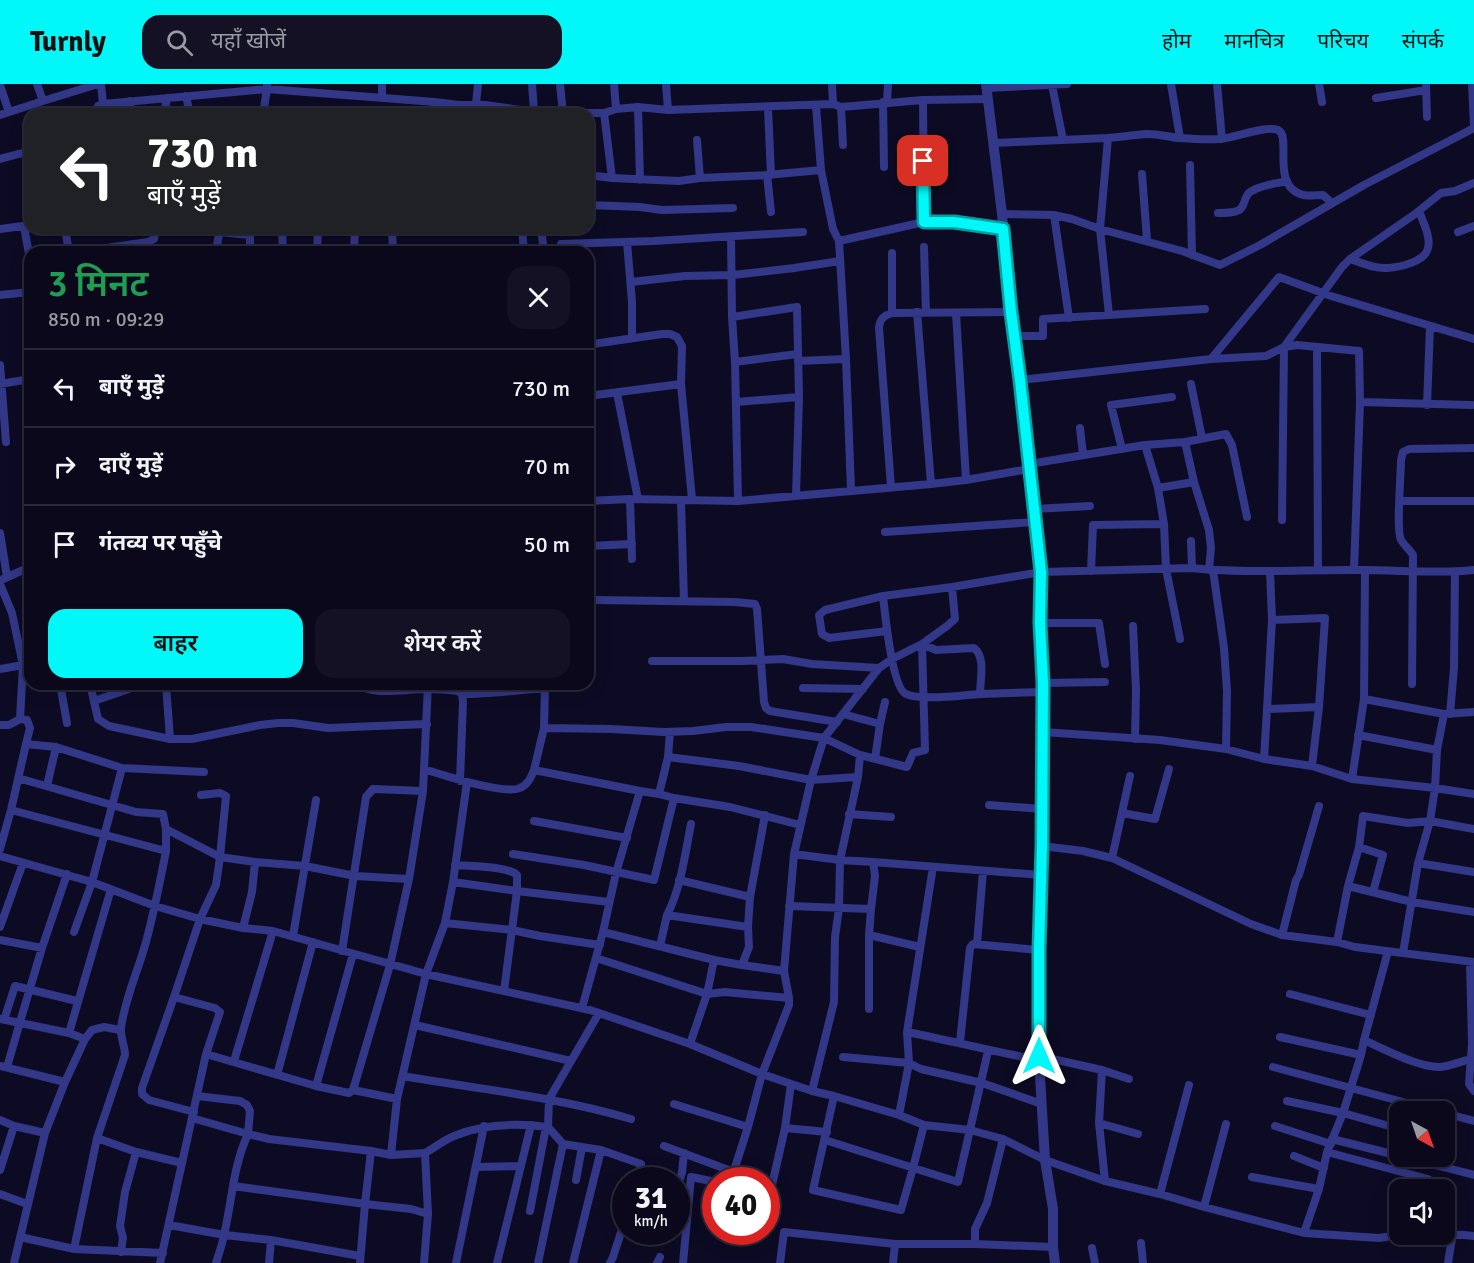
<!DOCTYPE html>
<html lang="hi">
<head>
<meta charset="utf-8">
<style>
	body { margin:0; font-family:Signika,"Noto Sans Devanagari",sans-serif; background:#131123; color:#f1f3f6; height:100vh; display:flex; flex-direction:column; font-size:22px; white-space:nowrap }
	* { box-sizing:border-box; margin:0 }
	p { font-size:20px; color:#999aa2 }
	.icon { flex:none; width:33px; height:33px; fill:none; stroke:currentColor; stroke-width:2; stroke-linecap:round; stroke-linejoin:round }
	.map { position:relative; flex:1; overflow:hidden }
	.sheet { position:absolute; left:24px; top:162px; width:570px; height:444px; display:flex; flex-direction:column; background:#0a081a; border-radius:18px; box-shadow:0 3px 15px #0003,0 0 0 2px #2a2939 }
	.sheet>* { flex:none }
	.guide { position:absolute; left:24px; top:24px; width:570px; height:126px; border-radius:18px; box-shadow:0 3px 15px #0003,0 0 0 2px #2a2939; background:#202124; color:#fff; overflow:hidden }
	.needle { width:39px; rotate:140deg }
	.controls { position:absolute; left:1389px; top:1017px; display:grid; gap:12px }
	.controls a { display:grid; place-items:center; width:66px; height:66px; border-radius:12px; background:#0a081a; box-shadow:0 3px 15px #0003,0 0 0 2px #2a2939; font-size:30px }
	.speed { position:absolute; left:612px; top:1083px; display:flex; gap:12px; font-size:30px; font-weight:700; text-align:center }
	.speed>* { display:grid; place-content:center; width:78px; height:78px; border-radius:50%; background:#0a081a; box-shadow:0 3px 15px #0003,0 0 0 2px #2a2939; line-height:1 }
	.speed small { font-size:15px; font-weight:400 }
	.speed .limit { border:9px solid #d22; background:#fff; color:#111 }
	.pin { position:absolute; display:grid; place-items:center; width:51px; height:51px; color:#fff; margin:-26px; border-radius:12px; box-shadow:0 3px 9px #0006 }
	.me { position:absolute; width:66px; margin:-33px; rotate:0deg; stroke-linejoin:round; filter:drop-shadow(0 0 4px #0008) }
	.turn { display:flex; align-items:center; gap:21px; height:126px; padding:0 24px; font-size:27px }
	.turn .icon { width:78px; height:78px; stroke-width:2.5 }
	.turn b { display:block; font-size:42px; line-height:51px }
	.round { display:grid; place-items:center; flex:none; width:63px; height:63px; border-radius:18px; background:#131123 }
	.head { display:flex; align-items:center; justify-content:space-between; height:102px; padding:0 24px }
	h1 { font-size:36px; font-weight:600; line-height:45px; color:#1e9e55 }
	.action { display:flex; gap:12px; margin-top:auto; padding:12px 24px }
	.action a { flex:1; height:69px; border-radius:18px; background:#00f8f9; color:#111; font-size:24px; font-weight:600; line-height:69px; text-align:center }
	.action a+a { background:#131123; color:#f1f3f6 }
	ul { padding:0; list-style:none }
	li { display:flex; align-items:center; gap:18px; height:78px; padding:0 24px; border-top:2px solid #2a2939 }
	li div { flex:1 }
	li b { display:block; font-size:22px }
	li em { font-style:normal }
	header { display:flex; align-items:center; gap:36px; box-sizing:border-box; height:84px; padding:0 30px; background:#00f8f9; color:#111 }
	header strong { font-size:28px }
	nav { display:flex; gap:33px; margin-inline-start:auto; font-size:21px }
	.search { width:420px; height:54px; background:#131123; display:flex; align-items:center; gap:15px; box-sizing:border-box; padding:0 21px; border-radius:18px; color:#999aa2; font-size:22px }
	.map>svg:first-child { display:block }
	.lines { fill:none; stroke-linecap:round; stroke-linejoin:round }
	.minor { stroke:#323787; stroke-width:8 }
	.tertiary { stroke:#323787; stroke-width:10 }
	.route-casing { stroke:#00a1a2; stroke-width:15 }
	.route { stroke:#00f8f9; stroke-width:10 }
</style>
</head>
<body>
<header>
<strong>Turnly</strong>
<div class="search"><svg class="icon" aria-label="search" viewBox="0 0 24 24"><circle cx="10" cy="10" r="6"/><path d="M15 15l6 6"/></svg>यहाँ खोजें</div>
<nav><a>होम</a><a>मानचित्र</a><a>परिचय</a><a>संपर्क</a></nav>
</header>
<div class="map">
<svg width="1474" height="1179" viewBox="0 0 1474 1179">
	<rect width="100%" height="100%" fill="#0d0b23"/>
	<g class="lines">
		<path class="minor" d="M560 0 563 30
			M614 0 616 25
			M666 0 668 26
			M832 0 833 20
			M1171 0 1180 54
			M1217 0 1222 55
			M1319 0 1322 18
			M1426 0 1427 33
			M1472 0 1474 42
			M0 1 9 28
			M1052 1 1063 56
			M987 4 1067 0
			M186 12 190 30
			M382 13V0
			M1376 14 1426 6
			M923 16 924 138
			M43 17 98 0
			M130 17 131 30
			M883 18 884 83
			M887 18 888 0
			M103 20 267 5V0
			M476 20 478 0
			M638 23 640 96
			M841 23 843 61
			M768 24 771 91
			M604 29 612 94
			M96 30 98 22 103 20 101 0
			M164 30 167 14
			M263 30 267 5 435 18 459 21H485L534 28 532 0
			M433 30 435 18
			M534 30V28L561 30
			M564 30 572 29H604L616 25 638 23 668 26 833 20 841 23 923 16 988 15
			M0 31 43 17 37 0
			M1108 54 1100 145 1109 231
			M697 56 700 94
			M993 59C1031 57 1069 56 1107 54 1120 53 1134 51 1147 50 1158 50 1169 53 1179 54 1192 55 1207 56 1220 55 1235 54 1265 41 1278 46 1292 52 1271 99 1300 110 1307 113 1315 111 1323 111L1332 119
			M0 75 30 67
			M1190 81 1192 171
			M821 86 833 145 839 157
			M1142 90 1147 156
			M588 91 612 94 679 97 700 94 767 91 821 86 816 22
			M767 91 771 128
			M588 121 640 123 662 126 733 124
			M1218 129C1224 129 1232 129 1237 127 1246 124 1243 113 1250 108 1260 101 1275 100 1287 97
			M1002 130 1054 131 1072 135 1100 145 1182 167 1220 181 1260 161 1364 101 1474 44
			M1054 131 1069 234
			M24 142 30 176
			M65 144 69 168
			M250 144V168
			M282 144 283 168
			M392 144 393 168
			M522 144 524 168
			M541 144 544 168
			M0 145 30 141
			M168 147 219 148 250 151
			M1458 148 1474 142
			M731 153 732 233 735 278 738 417
			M627 158 632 218V254
			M561 160 654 157 803 148
			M924 163 926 228
			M100 165 148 158 154 155 156 144
			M218 168 217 161 220 145
			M317 168 318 144
			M354 168 355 144
			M892 169V229
			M1350 175C1362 179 1375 185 1387 184 1400 183 1425 178 1428 164 1431 153 1423 138 1419 127
			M631 198 685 192 733 191 794 184 840 177
			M0 211 30 208
			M917 228 931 400
			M956 229 966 396
			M732 233 797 223 799 313 796 412
			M1015 252H1043V235L1205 225
			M588 258 593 260 662 250H670L677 253 682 262 681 300 588 312
			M1317 263 1318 486
			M1211 275 1279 193 1331 212 1474 255
			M798 277 846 275
			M735 278 798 270
			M0 281 6 358
			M1020 296 1211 275 1266 272 1284 263 1297 261 1359 267 1360 318 1354 486
			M0 300 30 295
			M681 300 692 415
			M1191 300 1202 354
			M617 309 638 415
			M736 318 799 313
			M1360 318 1472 321
			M1427 321 1430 242
			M1080 344 1083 371
			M1185 358 1194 398 1209 446 1211 464 1209 486
			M1145 361 1158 404 1194 398
			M1122 365 1111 321 1172 313
			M1029 380 1145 361 1185 358 1226 350 1232 361 1247 433
			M891 403 879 244C880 234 884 232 892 229L1011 228
			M851 406 846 275 839 157 924 138H954L1003 145
			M630 415 632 475
			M588 417 630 415 738 417 931 400 966 396 1029 385
			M681 417 684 517
			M1400 417H1474
			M1034 425 1090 422
			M1282 436 1284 263 1342 183 1350 175 1415 130 1441 109 1455 107 1474 99
			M1164 440 1166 485 1180 555
			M885 448 1035 438
			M0 449 7 493
			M1191 457 1192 484
			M588 462 632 460
			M1213 486 1224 564 1227 607 1226 665
			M1365 486 1364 615 1352 695 1435 704 1474 710
			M1091 487 1093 441 1164 440 1158 404
			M1270 487 1272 536 1267 625 1319 623
			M3 495 30 483
			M0 500 12 529 23 581 20 635
			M883 512 825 526 819 531 822 550 829 554 887 547
			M594 516 734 518 755 520 757 525 764 618 766 624 770 627 837 638
			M1272 536 1325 534 1319 623 1312 682
			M1040 539H1099L1105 580
			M1133 542 1136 606 1135 655
			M652 577H743L783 575 812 580 879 584
			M0 585 23 581
			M1043 599 1105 598
			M60 600 67 639
			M90 600 98 635 109 642 170 655H192L260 641 278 639H293L328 644 427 640
			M166 600 170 655
			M357 600C373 613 409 604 429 605 439 605 449 606 458 607L462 610 463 618 460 697
			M1412 600 1413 471C1410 466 1404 461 1401 456 1396 447 1401 390 1401 376L1403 368 1409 365 1474 364
			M803 604 863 605
			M462 610C490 610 518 606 546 604
			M980 610C962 611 921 617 906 610 892 604 885 529 883 512L952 503 1041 488 1192 484C1249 490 1306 485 1363 486 1400 486 1437 490 1474 486
			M1364 615 1444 630 1474 628
			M94 617 143 600
			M843 630 880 640 885 618
			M1450 630 1454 584 1455 488
			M0 641H9L20 635 27 636 30 644 26 660
			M544 644 611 645 664 648 693 647 726 643H751L824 654 860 671 907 683 913 669 925 666 922 560 947 542 955 535 952 503
			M1043 648 1160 656 1226 665 1264 675 1312 682 1352 695
			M1358 651 1437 666
			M668 673 739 682 811 696 794 770 784 887 789 914V921L762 990 748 1043 731 1096
			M875 675 880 640
			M1264 675 1267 625
			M424 685C442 691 505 711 520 704 528 701 531 693 534 686L640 707 659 710 674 714 730 723 800 741
			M534 686 544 644 545 600
			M858 693 860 671
			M18 694 136 728 163 730 166 745V767
			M47 702 56 663
			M659 710 668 673 670 648
			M989 721 1042 725
			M11 726 166 767C160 798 154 828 146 858 138 887 125 914 121 944 120 952 125 962 125 971L97 1054 74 1165
			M1122 729 1155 735 1169 685
			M849 730 891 733
			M534 737 627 754
			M166 745 220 773 226 712 220 709 201 711
			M1042 762 1083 767 1112 774 1251 840 1282 851 1337 858 1355 863 1474 878
			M1359 763 1383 771 1373 808
			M0 765 11 726 26 660 56 663 122 684 204 688
			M513 770 584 781 654 796 674 714
			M794 770 840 776 873 778
			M0 772 92 798 155 822 200 835 243 844 273 847 426 890 590 926 690 960 762 990 812 1007 834 1012 899 1031 924 1041 970 1046 1003 1055 1045 1076 1105 1097 1160 1110 1204 1123 1304 1149 1379 1154 1405 1150
			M1112 774 1130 692
			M1418 779 1474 788
			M455 781C469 782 508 782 517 791V807L504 907
			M933 783 907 948C952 957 995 968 1039 976
			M453 798 467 698
			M1348 802 1412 818 1474 828
			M750 813 765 731
			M789 822 871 825 875 792 873 778 1041 791
			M667 831C681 804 685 770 691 740
			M0 843 23 779
			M243 844 252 808 255 778
			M74 848 92 798 122 684
			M603 848 714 876 742 881 784 887
			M869 851 920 863
			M1282 851 1296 796 1299 791 1319 722
			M293 852 316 716
			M0 856 42 864 67 790
			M1337 858 1348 802 1359 763 1363 732 1408 739 1430 737 1435 704 1437 666 1444 630
			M977 860 983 787
			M600 861 540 852 512 846 445 839 453 798 517 807 609 818
			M660 862 667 831 748 843 750 813 679 796
			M342 867 366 713 373 705 423 707
			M1403 869 1418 779 1430 737 1474 745
			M596 874 707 910 690 960
			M714 876 707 910 725 908 789 914
			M1470 878 1472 960 1469 1000 1474 1007
			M742 881 749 863 748 843
			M1290 910 1371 931
			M582 924 603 848 616 789 640 707
			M869 925V851L871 825
			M1 935 69 949 85 955
			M4 936 15 902 77 917
			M415 941 571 977
			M69 949 111 805
			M1280 953 1361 971
			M1364 956C1383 965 1420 984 1441 983 1452 982 1462 976 1474 975
			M960 958 970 864 973 860 1039 866
			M206 970 316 1002 349 1009 353 1006 390 881 409 795 423 707 428 600
			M1039 972 1102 986 1129 995
			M843 973 909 979 921 985 982 999 1042 1020
			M234 977 273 847
			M0 982 65 998 85 955 92 946 104 943 120 946
			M7 983 20 938 42 864
			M1273 983 1440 1028
			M1102 986 1099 1039 1105 1097
			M277 991 313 858
			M403 992C479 1005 557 1013 631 1035
			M316 1002 353 870
			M353 1006 397 1015
			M812 1007 834 918 835 853 839 824 840 776 858 693 811 696 824 654 879 584 892 575 922 560 936 566 974 564C986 573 980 596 980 610L1043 608
			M834 1012 813 1106 901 1126 913 1084 924 1041
			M1287 1017 1343 1029 1400 1045
			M674 1020 748 1043
			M194 1028 149 1016 142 1010V1004L174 913 200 835 216 801 220 773 255 778 305 782 355 792 409 795
			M1444 1029 1474 1037
			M899 1031 909 979 907 948
			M192 1034 248 1050 250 1027 247 1021 240 1017 197 1012
			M0 1036 14 1042 45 1049
			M1099 1039 1138 1050
			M1275 1042 1331 1060
			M548 1043 563 1060 601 1066 641 1080 637 1096
			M785 1044 827 1048
			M97 1054 136 1068 182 1079
			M1332 1055 1400 1072
			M825 1056 958 1098 988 967
			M1444 1058 1448 1059
			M664 1062 734 1088
			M371 1067 365 1120 411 1125 428 1130
			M1327 1068 1428 1095
			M391 1071 397 1015 426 890 445 839
			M1294 1072 1324 1084
			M1400 1072 1474 1091
			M476 1083 521 1082
			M0 1086 14 1042
			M1252 1093 1319 1105
			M576 1096 582 1063
			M772 1101 785 1044 791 1000
			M233 1102 365 1120 360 1179
			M676 1106 682 1089 684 1069
			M0 1110 27 1120
			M1160 1110 1189 1001
			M1204 1123 1226 1040
			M530 1127 546 1043
			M169 1141 225 1151 271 1156 360 1172
			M1304 1149 1319 1105 1327 1068 1343 1029 1361 971 1364 956 1388 867
			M1444 1149 1474 1152
			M20 1153 74 1165 163 1169
			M1141 1159 1143 1179
			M975 1160V1145L987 1119 1003 1055
			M1092 1164 1095 1179
			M121 1168 123 1154 120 1142 125 1108 136 1068
			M14 1179 45 1049 65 998
			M160 1179 206 970 220 928 215 924 174 913
			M216 1179C219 1170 222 1161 224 1151 232 1117 233 1082 248 1050L269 1055 371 1067 391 1071 425 1069
			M269 1179 271 1156
			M424 1179 428 1130 425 1069C434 1064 444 1056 454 1052 484 1039 516 1039 548 1043L549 1015 599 929
			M456 1179 484 1042
			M497 1179 531 1041
			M538 1179 563 1060
			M573 1179 601 1066
			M610 1179 613 1173 626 1133
			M657 1179 660 1173
			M683 1179 691 1093 716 1098
			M780 1179 784 1148 895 1160H975L1053 1163
			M893 1179 895 1160
			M1448 1179 1453 1148"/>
		<path class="tertiary" d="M986 0 1002 130 1011 228 1020 296 1041 488 1040 539 1043 599 1042 762 1039 866V976L1045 1076 1053 1125V1163L1055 1179"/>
	</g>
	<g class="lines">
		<defs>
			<path id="route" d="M923 77 924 138H954L1003 145 1011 228 1020 296 1041 488 1040 539 1043 599 1042 762 1039 866V972"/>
		</defs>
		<use href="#route" class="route-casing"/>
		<use href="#route" class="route"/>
	</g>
</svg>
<div class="controls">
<a><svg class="needle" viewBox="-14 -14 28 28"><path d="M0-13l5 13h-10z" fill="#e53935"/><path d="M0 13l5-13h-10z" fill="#999aa2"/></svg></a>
<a><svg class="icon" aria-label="sound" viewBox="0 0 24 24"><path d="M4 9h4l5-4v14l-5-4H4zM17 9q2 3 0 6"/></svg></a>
</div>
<div class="speed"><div>31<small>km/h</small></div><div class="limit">40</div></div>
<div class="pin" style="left:923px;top:77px;background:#d93025"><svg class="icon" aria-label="arrive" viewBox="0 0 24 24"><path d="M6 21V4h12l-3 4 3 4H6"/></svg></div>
<svg class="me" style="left:1039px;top:972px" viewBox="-20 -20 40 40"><path d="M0-17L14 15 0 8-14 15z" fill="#00f8f9" stroke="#fff" stroke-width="4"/></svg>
<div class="guide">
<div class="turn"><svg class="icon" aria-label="left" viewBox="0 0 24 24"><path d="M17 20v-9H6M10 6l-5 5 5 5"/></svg><div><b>730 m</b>बाएँ मुड़ें</div></div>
</div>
<section class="sheet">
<div class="head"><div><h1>3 मिनट</h1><p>850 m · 09:29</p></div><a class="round"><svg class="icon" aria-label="close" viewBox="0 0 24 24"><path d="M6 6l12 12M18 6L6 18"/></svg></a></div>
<ul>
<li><svg class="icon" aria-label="left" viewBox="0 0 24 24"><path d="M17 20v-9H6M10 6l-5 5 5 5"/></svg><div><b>बाएँ मुड़ें</b></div><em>730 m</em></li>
<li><svg class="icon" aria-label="right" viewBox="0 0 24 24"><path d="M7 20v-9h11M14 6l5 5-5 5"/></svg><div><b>दाएँ मुड़ें</b></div><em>70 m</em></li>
<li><svg class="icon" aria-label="arrive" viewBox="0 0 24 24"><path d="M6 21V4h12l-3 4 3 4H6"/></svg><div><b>गंतव्य पर पहुँचे</b></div><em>50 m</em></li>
</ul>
<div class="action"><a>बाहर</a><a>शेयर करें</a></div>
</section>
</div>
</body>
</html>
